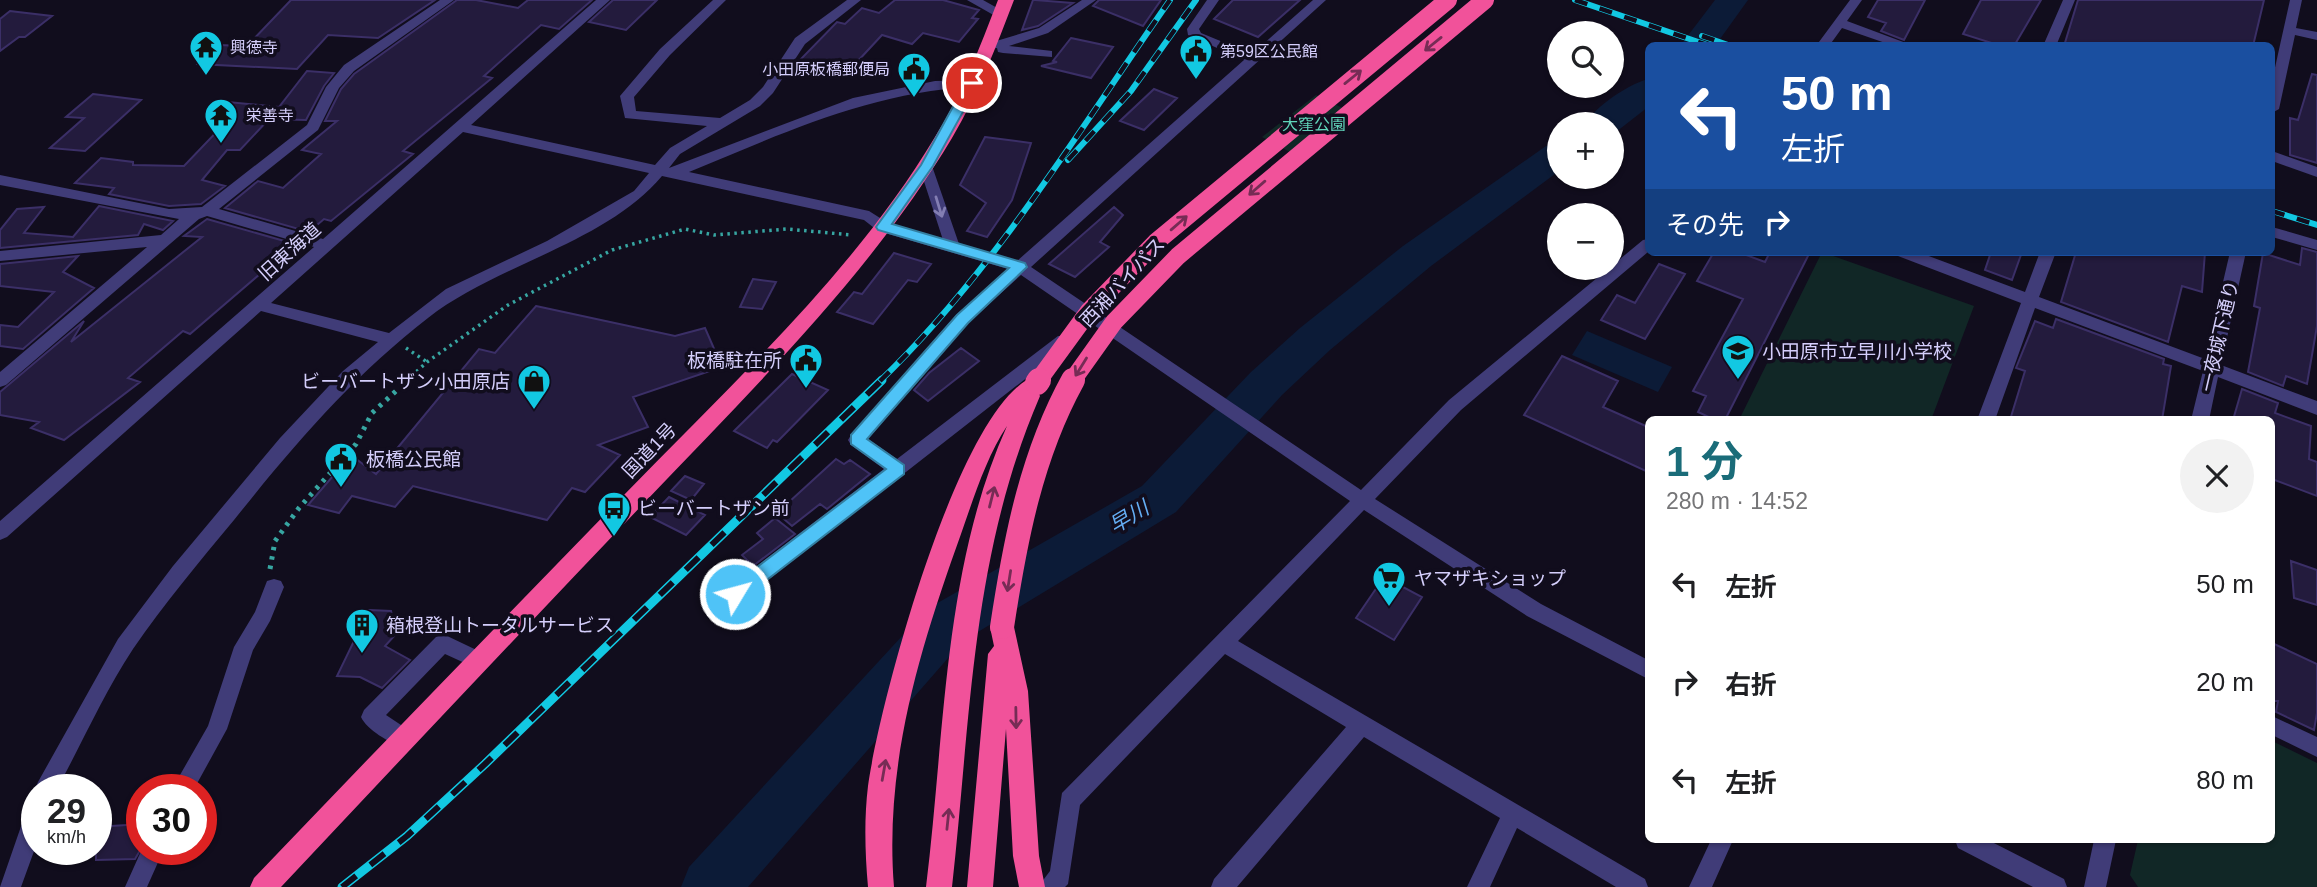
<!DOCTYPE html>
<html lang="ja">
<head>
<meta charset="utf-8">
<style>
	body { margin:0; font-family:Arial,"Noto Sans JP",sans-serif; background:#f2f2f2; color:#202124; height:100vh; display:flex; flex-direction:column; font-size:26px; white-space:nowrap }
	* { box-sizing:border-box; margin:0 }
	p { font-size:23px; color:#757577 }
	.icon { flex:none; width:38px; height:38px; fill:none; stroke:currentColor; stroke-width:2; stroke-linecap:round; stroke-linejoin:round }
	.map { position:relative; flex:1; overflow:hidden }
	.drawer { position:absolute; left:1645px; top:416px; width:630px; height:427px; display:flex; flex-direction:column; background:#fff; border-radius:10px; box-shadow:0 2px 5px #0004 }
	.drawer>* { flex:none }
	.guide { position:absolute; left:1645px; top:42px; width:630px; height:214px; border-radius:10px; box-shadow:0 2px 5px #0004; background:#1a4fa0; color:#fff; overflow:hidden }
	.tools { position:absolute; left:1547px; top:21px; display:grid; gap:14px }
	.tools a { display:grid; place-items:center; width:77px; height:77px; border-radius:50%; background:#fff; box-shadow:0 2px 5px #0004; font-size:35px }
	.speed { position:absolute; left:21px; top:774px; display:flex; gap:14px; font-size:35px; font-weight:700; text-align:center }
	.speed>* { display:grid; place-content:center; width:91px; height:91px; border-radius:50%; background:#fff; box-shadow:0 2px 5px #0004; line-height:1 }
	.speed small { font-size:18px; font-weight:400 }
	.speed .limit { border:10px solid #d22; background:#fff; color:#111 }
	.pin { position:absolute; display:grid; place-items:center; width:60px; height:60px; color:#fff; margin:-30px; border:4px solid #fff; border-radius:50%; box-shadow:0 2px 7px #0007 }
	.me { position:absolute; width:77px; margin:-38px; rotate:53deg; stroke-linejoin:round; filter:drop-shadow(0 0 5px #0008) }
	.turn { display:flex; align-items:center; gap:24px; height:147px; padding:0 21px; font-size:32px }
	.turn .icon { width:91px; height:91px; stroke-width:2.5 }
	.turn b { display:block; font-size:49px; line-height:60px }
	.then { display:flex; align-items:center; height:66px; padding:0 21px; background:#0003; gap:14px; font-size:26px }
	.round { display:grid; place-items:center; flex:none; width:74px; height:74px; border-radius:37px; background:#f2f2f2 }
	.summary { display:flex; align-items:center; justify-content:space-between; height:119px; padding:0 21px }
	h1 { font-size:42px; font-weight:700; line-height:52px; color:#1a6c79 }
	ul { padding:0; list-style:none }
	li { display:flex; align-items:center; gap:21px; height:98px; padding:0 21px }
	li div { flex:1 }
	li b { display:block; font-size:26px }
	li em { font-style:normal }
	.map>svg:first-child { display:block }
	.green { fill:#112726 }
	.water { fill:#0c1b37 }
	.lines { fill:none; stroke-linecap:round; stroke-linejoin:round }
	.river { fill:#0c1b37; fill-rule:evenodd }
	.building { fill:#231b3d; stroke:#3b2f67; stroke-width:2 }
	.path-far1 { stroke:#37a6a2; stroke-width:3.5; stroke-dasharray:2.5 4.5; stroke-linecap:butt }
	.path { stroke:#37a6a2; stroke-width:5; stroke-dasharray:3.5 6; stroke-linecap:butt }
	.minor { fill:#403c78; fill-rule:evenodd }
	.highway { fill:#f1529a; fill-rule:evenodd }
	.rail-far1-casing { stroke:#12c8e2; stroke-width:6 }
	.rail-casing { stroke:#12c8e2; stroke-width:9 }
	.rail-far1 { stroke:#110d1d; stroke-width:4.5; stroke-dasharray:13; stroke-linecap:butt }
	.rail { stroke:#110d1d; stroke-width:6; stroke-dasharray:18; stroke-linecap:butt }
	.highway-bridge-far1 { stroke:#f1529a; stroke-width:18 }
	.highway-bridge { stroke:#f1529a; stroke-width:24 }
	.oneway { stroke:#762c55 }
	.oneway2 { stroke:#837eb3 }
	.route { fill:#4fc3f7; stroke:#337fa1; stroke-width:2 }
	.labels { text-anchor:middle; stroke-width:7; stroke-linejoin:round; paint-order:stroke }
	.far-poi-label { font-size:16px; fill:#d4cefb; stroke:#110d1d; text-anchor:start }
	.far-park-label { font-size:16px; fill:#60d4ba; stroke:#110d1d }
	.street-label { font-size:19px; fill:#d4cefb; stroke:#110d1d }
	.poi-label { font-size:19px; fill:#d4cefb; stroke:#110d1d; text-anchor:start }
	.water-label { font-size:21px; font-style:italic; fill:#64adf3; stroke:#110d1d }
</style>
</head>
<body>
<div class="map">
<svg width="2317" height="887" viewBox="0 0 2317 887">
	<rect width="100%" height="100%" fill="#110d1d"/>
	<path class="green" d="M1316 95 1359 116 1303 159 1262 137Z
		M1822 252 1974 306 1931 420H1739Z
		M2272 741 2317 763V887H2138L2130 875 2138 840H2272Z"/>
	<path class="water" d="M1587 331 1672 367 1658 392 1572 355Z"/>
	<g class="lines">
		<path class="river" d="M1715 0H1748L1715 46H1680Z
			M1648 79V107L1616 132 1612 133V124H1585C1596 106 1627 85 1648 79Z
			M1559 142V171L1431 266 1330 350 1282 395 1176 512 963 641 748 887H681L689 867 927 609 1142 486 1251 372 1300 328 1403 246 1546 146Z"/>
	</g>
	<path class="building" d="M291 0H435L378 38 328 35 297 69 198 64 218 45 247 46Z
		M457 0H476L518 8 528 0H592L559 29 541 25 484 76 492 78 403 151 413 154 331 221 324 219 309 232 225 208 258 181 283 188 321 154 302 150 337 121H325L341 89 354 74Z
		M613 0H657L626 30 589 22Z
		M895 0H943L979 10 972 18 978 19 959 42 923 33 912 44 882 35 843 77 798 62 837 22 845 24 862 8 879 13Z
		M1033 0H1035L1073 3 1038 26 1022 30Z
		M1099 0H1161L1143 26 1093 6Z
		M1233 0H1300L1258 37 1214 19Z
		M1878 0H1925L1904 40 1881 31 1886 23 1868 17Z
		M1981 0H2041L2014 46H2001L1963 34Z
		M2078 0H2264L2253 46H2064Z
		M10 11 18 12 52 16 25 37H19L0 51V19Z
		M1071 38 1113 47 1091 78 1041 66 1057 62 1053 61Z
		M307 71 334 73 324 86 306 120 269 119 240 150H227L202 180 225 186 201 204 169 206 109 194 114 188 75 183 101 158 133 162V165L184 166 227 121 211 119 228 102 279 107Z
		M2312 74 2317 75V163L2290 155V118L2298 120Z
		M1154 89 1177 98 1144 130 1120 121Z
		M93 94 141 100 85 151 50 148 84 118 66 117Z
		M985 137 1031 143 1012 200 987 237 967 231 986 203 960 185Z
		M99 206 173 221 163 230 144 224 138 235 0 248V230L17 209 44 207 24 233 73 237Z
		M1114 207 1123 215 1100 242 1109 247 1075 277 1049 264Z
		M207 219 295 244 190 334 183 331 128 378 140 382 64 440 31 428 39 422 0 415V392L84 321 71 342 202 237 184 236Z
		M2302 248 2317 252V326L2307 384 2286 376 2283 386 2248 372 2260 308 2254 306 2263 253 2300 265Z
		M1714 252H1738L1765 262 1770 252H1810L1725 420H1715L1698 412 1706 396 1693 391 1743 299 1697 281Z
		M1991 252H2022L2012 280 1985 270Z
		M2076 252H2205L2202 292 2182 286 2168 342 2061 302Z
		M894 253 931 264 917 282 908 280 873 324 837 312 854 292 862 294Z
		M78 256 63 272 94 288 23 349 0 346V325L18 327 54 292 0 286V264Z
		M1659 264 1685 274 1645 339 1601 320 1617 295 1635 303Z
		M753 279 776 282 762 309 740 307Z
		M536 306 675 336 705 328 722 367 633 397 648 427 598 445 620 455 585 492 572 488 547 520 413 486 395 507 352 496 339 513 308 505 351 455 376 474 479 349 495 353Z
		M2056 319 2164 359 2163 364 2171 366 2162 420H2010L2025 371 2016 368 2035 321 2053 328Z
		M961 348 979 361 928 401 914 390 929 373Z
		M1562 356 1618 381 1603 407 1648 427V472L1524 415Z
		M792 374 828 390 777 442 773 440 767 448 734 431Z
		M2242 389 2278 403 2275 413 2311 426 2309 459 2317 462V496L2272 479V420H2233Z
		M836 459 844 464 850 460 870 474 827 509 820 504 792 526 777 513Z
		M685 476 704 484 691 500 671 491Z
		M669 497 705 515 686 535 650 517Z
		M775 518 795 534 753 566 742 555 763 539 757 533Z
		M2291 561 2317 570V605L2294 598Z
		M1384 577 1422 597 1394 640 1356 618Z
		M369 610 391 611 396 634 385 646 410 660 382 688 360 677 337 676Z
		M2272 643 2317 664V713L2314 730 2276 712 2278 701H2272Z
		M142 824V847L135 859 96 860V827Z"/>
	<g class="lines">
		<path class="path-far1" d="M406 348 427 362
			M406 381 427 362 508 305 612 250 685 229 714 235 787 229 852 235"/>
		<path class="path" d="M270 569 275 541 299 508 356 444 372 413 408 380"/>
		<path class="minor" d="M440 0H454L354 71 339 88 318 130 219 209 323 239 596 0H610L471 125 655 165 670 148 707 126 625 118 620 96 660 49 713 0H726L670 55 634 97 636 111 720 118 750 100 763 87 795 38 847 0H861L805 44 773 93 760 106 680 154 669 168 853 98 935 81 977 80V86L972 87C871 92 781 134 689 172L869 211 888 223 943 240 919 166 926 161 931 163 959 244 1017 261 1244 60 1188 35 1187 29 1207 0H1219L1199 29 1201 33 1252 54 1313 0H1326L1031 267 1361 490 1449 400 1643 240 1648 239V252L1461 410 1375 499 1541 604 1648 660V679L1527 616 1364 510 1238 641 1645 879 1648 887H1616L1517 828 1490 887H1467L1500 818 1364 737 1237 887H1211L1214 879 1346 727 1225 654 1080 805 1068 884 1065 887H1038L1050 871 1062 793 1350 501 1021 275 968 323 868 439 897 459 1058 336H1070L1072 340 1070 344 742 600 735 602 728 600 725 594 728 588 884 469 851 445 848 440 851 435 956 315 1008 269 878 231 864 220 662 176C606 243 497 264 428 318 353 376 293 446 234 520 199 562 164 604 133 649 104 693 82 743 57 789H37V792L35 789 38 782 118 639 173 566 280 438 343 371 378 342 261 311 7 537 0 540V521L314 247 207 216 199 219 6 385 0 387V372L147 247 0 261V251L161 235 179 219 0 185V175L169 209 202 207 307 125 326 87 344 65ZM463 132 649 173 634 191 547 241 446 289 389 333 271 303Z
			M967 0H983L1008 14 997 17Z
			M1082 0H1096L1048 33 1009 46 1052 51V57L1003 53 998 52 997 48 990 49 983 45 1039 28Z
			M1850 0H1862L1847 21 1914 46H1894L1842 28 1829 46H1816Z
			M2063 0H2075L2056 46H2043Z
			M2290 0H2302L2296 28 2317 32V40L2295 35 2279 109 2272 113V81Z
			M2272 151 2317 167V177L2272 161Z
			M2272 227 2317 240V250L2272 237Z
			M1895 252H1918L2025 292 2040 252H2056L2039 297 2205 359 2230 252H2246L2221 365 2317 401V415L2218 377 2209 420H2191L2203 371 2035 308 1995 420H1977L2021 303 1898 256Z
			M274 579 281 581 284 587 270 621 253 650 227 729 194 789H172L208 726 234 647 255 612 267 581Z
			M443 634 487 655 490 661 487 667 480 670 445 654 386 715 410 731 413 738 410 745 403 748C389 742 367 730 361 717L364 710 436 637Z
			M2272 716 2317 737V757L2272 735Z
			M37 802V843L21 887H0L26 812 29 805Z
			M1711 840H1733L1712 887H1689Z
			M1955 840H1988L2064 879 2067 887H2033L1958 848Z
			M2094 840H2116L2106 887H2084Z
			M142 849H164L147 887H125Z"/>
		<path class="highway" d="M998 0H1014C996 47 978 94 952 138 870 275 754 387 645 502 523 630 402 758 281 887H250L254 878C376 750 499 624 622 497 732 383 853 274 935 137 962 94 980 47 998 0Z
			M1037 375 1044 378 1047 383 1038 392 1040 396C971 556 971 717 952 887H926C945 735 943 568 1007 426 986 458 974 497 961 534 920 648 884 764 894 887H868C865 853 864 819 868 786 879 706 959 400 1037 375Z
			M1002 617 1010 620 1014 627 1028 691 1039 856 1045 887H1019L1013 856 1006 729 993 887H967L988 654 994 646 990 627 994 620Z"/>
		<defs>
			<path id="rail-far1" d="M1575 0 1710 46
				M1702 36 1731 46
				M1068 160 1131 91 1196 0
				M2272 211 2317 225
				M880 381C995 270 1079 130 1170 0"/>
			<path id="rail" d="M342 887 407 836 485 764 882 380"/>
		</defs>
		<use href="#rail-far1" class="rail-far1-casing"/>
		<use href="#rail" class="rail-casing"/>
		<use href="#rail-far1" class="rail-far1"/>
		<use href="#rail" class="rail"/>
		<path class="highway-bridge-far1" d="M1038 381 1089 311 1156 242 1448 0
			M1072 381 1114 322 1178 256 1485 0"/>
		<path class="highway-bridge" d="M1037 383 1039 380
			M1002 627C1015 541 1031 456 1073 380"/>
	</g>
	<defs><path id="oneway-shaft" d="M-6 0H5M1.5-3L5.5 0L1.5 3" fill="none" stroke-width="1.6" stroke-linecap="round" stroke-linejoin="round" transform="scale(1.75)"/></defs>
	<g class="oneway">
		<use href="#oneway-shaft" transform="translate(1433 44) rotate(141)"/>
		<use href="#oneway-shaft" transform="translate(1353 77) rotate(-39)"/>
		<use href="#oneway-shaft" transform="translate(1257 188) rotate(139)"/>
		<use href="#oneway-shaft" transform="translate(1179 223) rotate(-41)"/>
		<use href="#oneway-shaft" transform="translate(1081 367) rotate(122)"/>
		<use href="#oneway-shaft" transform="translate(992 497) rotate(-76)"/>
		<use href="#oneway-shaft" transform="translate(1009 581) rotate(99)"/>
		<use href="#oneway-shaft" transform="translate(1016 718) rotate(89)"/>
		<use href="#oneway-shaft" transform="translate(884 770) rotate(-80)"/>
		<use href="#oneway-shaft" transform="translate(948 819) rotate(-84)"/>
	</g>
	<use class="oneway2" href="#oneway-shaft" transform="translate(939 207) rotate(73)"/>
	<path class="route" d="M972 79 979 83 933 166 892 224 1025 263 1027 267 968 323 867 439 904 465V474L741 600H728L726 594 728 589 886 469 851 444V435L957 315 1009 268 878 230 876 227 921 165 966 83Z"/>
	<defs>
		<symbol id="temple-pin" viewBox="-11 -11 22 30"><path d="M0 17L-7.5 6A9.5 9.5 0 1 1 7.5 6Z" fill="#12c8e2" stroke="#110d1d"/><path d="M0-6L5-2H3V0L6.5 2.5H4V6H1.5V3h-3V6H-4V2.5H-6.5L-3 0V-2H-5Z" fill="#111"/></symbol>
		<symbol id="civic-pin" viewBox="-11 -11 22 30"><path d="M0 17L-7.5 6A9.5 9.5 0 1 1 7.5 6Z" fill="#12c8e2" stroke="#110d1d"/><path d="M-.6-6.5H3V-4.5H.6V-3L4-1V1h2V6H-6V1h2V-1L-.6-3ZM-1.2 2.5V6h2.4V2.5Z" fill="#111"/></symbol>
		<symbol id="school-pin" viewBox="-11 -11 22 30"><path d="M0 17L-7.5 6A9.5 9.5 0 1 1 7.5 6Z" fill="#12c8e2" stroke="#110d1d"/><path d="M0-5L7-2L0 1L-7-2ZM-4 1L0 2.5L4 1V4Q0 6-4 4Z" fill="#111"/></symbol>
		<symbol id="shop-pin" viewBox="-11 -11 22 30"><path d="M0 17L-7.5 6A9.5 9.5 0 1 1 7.5 6Z" fill="#12c8e2" stroke="#110d1d"/><path d="M-5-2.5h2.3a2.7 3.5 0 0 1 5.4 0H5L5.5 6h-11ZM-1.5-2.5h3a1.5 2.3 0 0 0-3 0Z" fill="#111"/></symbol>
		<symbol id="bus-pin" viewBox="-11 -11 22 30"><path d="M0 17L-7.5 6A9.5 9.5 0 1 1 7.5 6Z" fill="#12c8e2" stroke="#110d1d"/><path d="M-5-6H5V4H4V6H2V4H-2V6H-4V4H-5ZM-3.5-4V0h7V-4ZM-3.5 1.2v1.5H-2V1.2ZM2 1.2v1.5H3.5V1.2Z" fill="#111"/></symbol>
		<symbol id="supermarket-pin" viewBox="-11 -11 22 30"><path d="M0 17L-7.5 6A9.5 9.5 0 1 1 7.5 6Z" fill="#12c8e2" stroke="#110d1d"/><path d="M-6-5.5h2.5l.6 2H6L4.5 2H-2.5L-4.4-4H-6ZM-1.5 3.2a1.3 1.3 0 1 0 .1 0ZM3 3.2a1.3 1.3 0 1 0 .1 0Z" fill="#111"/></symbol>
		<symbol id="building-pin" viewBox="-11 -11 22 30"><path d="M0 17L-7.5 6A9.5 9.5 0 1 1 7.5 6Z" fill="#12c8e2" stroke="#110d1d"/><path d="M-4-6H4V6H1V3H-1V6H-4ZM-2.5-4.3h1.7v1.8h-1.7ZM.8-4.3h1.7v1.8H.8ZM-2.5-1h1.7V.8h-1.7ZM.8-1h1.7V.8H.8Z" fill="#111"/></symbol>
	</defs>
	<g fill-rule="evenodd">
		<use href="#temple-pin" x="187" y="28" width="38" height="52"/>
		<use href="#civic-pin" x="1177" y="32" width="38" height="52"/>
		<use href="#civic-pin" x="895" y="50" width="38" height="52"/>
		<use href="#temple-pin" x="202" y="96" width="38" height="52"/>
		<use href="#school-pin" x="1719" y="332" width="38" height="52"/>
		<use href="#civic-pin" x="787" y="341" width="38" height="52"/>
		<use href="#shop-pin" x="515" y="362" width="38" height="52"/>
		<use href="#civic-pin" x="322" y="440" width="38" height="52"/>
		<use href="#bus-pin" x="595" y="489" width="38" height="52"/>
		<use href="#supermarket-pin" x="1370" y="559" width="38" height="52"/>
		<use href="#building-pin" x="343" y="606" width="38" height="52"/>
	</g>
	<g class="labels">
		<g class="far-poi-label">
			<text x="230" y="53">興徳寺</text>
			<text x="1220" y="57">第59区公民館</text>
			<text x="890" y="75" text-anchor="end">小田原板橋郵便局</text>
			<text x="246" y="121">栄善寺</text>
		</g>
		<g class="far-park-label">
			<text x="1314" y="130">大窪公園</text>
		</g>
		<g class="street-label">
			<text transform="translate(289 251) rotate(-42)" y="7">旧東海道</text>
			<text transform="translate(1122 282) rotate(-47)" y="7">西湘バイパス</text>
			<text transform="translate(2219 336) rotate(-77)" y="7">一夜城下通り</text>
			<text transform="translate(649 450) rotate(-46)" y="7">国道1号</text>
		</g>
		<g class="poi-label">
			<text x="1762" y="358">小田原市立早川小学校</text>
			<text x="782" y="367" text-anchor="end">板橋駐在所</text>
			<text x="510" y="388" text-anchor="end">ビーバートザン小田原店</text>
			<text x="366" y="466">板橋公民館</text>
			<text x="638" y="515">ビーバートザン前</text>
			<text x="1414" y="585">ヤマザキショップ</text>
			<text x="386" y="632">箱根登山トータルサービス</text>
		</g>
		<g class="water-label">
			<text transform="translate(1129 517) rotate(-31)" y="7">早川</text>
		</g>
	</g>
</svg>
<div class="tools">
<a><svg class="icon" aria-label="search" viewBox="0 0 24 24"><circle cx="10" cy="10" r="6"/><path d="M15 15l6 6"/></svg></a>
<a>+</a>
<a>−</a>
</div>
<div class="speed"><div>29<small>km/h</small></div><div class="limit">30</div></div>
<div class="pin" style="left:972px;top:83px;background:#d93025"><svg class="icon" aria-label="arrive" viewBox="0 0 24 24"><path d="M6 21V4h12l-3 4 3 4H6"/></svg></div>
<svg class="me" style="left:735px;top:594px" viewBox="-20 -20 40 40"><circle r="17" fill="#4fc3f7" stroke="#fff" stroke-width="3"/><path d="M0-11L8 9 0 5-8 9z" fill="#fff"/></svg>
<div class="guide">
<div class="turn"><svg class="icon" aria-label="left" viewBox="0 0 24 24"><path d="M17 20v-9H6M10 6l-5 5 5 5"/></svg><div><b>50 m</b>左折</div></div>
<div class="then">その先<svg class="icon" aria-label="right" viewBox="0 0 24 24"><path d="M7 20v-9h11M14 6l5 5-5 5"/></svg></div>
</div>
<section class="drawer">
<div class="summary"><div><h1>1 分</h1><p>280 m · 14:52</p></div><a class="round"><svg class="icon" aria-label="close" viewBox="0 0 24 24"><path d="M6 6l12 12M18 6L6 18"/></svg></a></div>
<ul>
<li><svg class="icon" aria-label="left" viewBox="0 0 24 24"><path d="M17 20v-9H6M10 6l-5 5 5 5"/></svg><div><b>左折</b></div><em>50 m</em></li>
<li><svg class="icon" aria-label="right" viewBox="0 0 24 24"><path d="M7 20v-9h11M14 6l5 5-5 5"/></svg><div><b>右折</b></div><em>20 m</em></li>
<li><svg class="icon" aria-label="left" viewBox="0 0 24 24"><path d="M17 20v-9H6M10 6l-5 5 5 5"/></svg><div><b>左折</b></div><em>80 m</em></li>
</ul>
</section>
</div>
</body>
</html>
